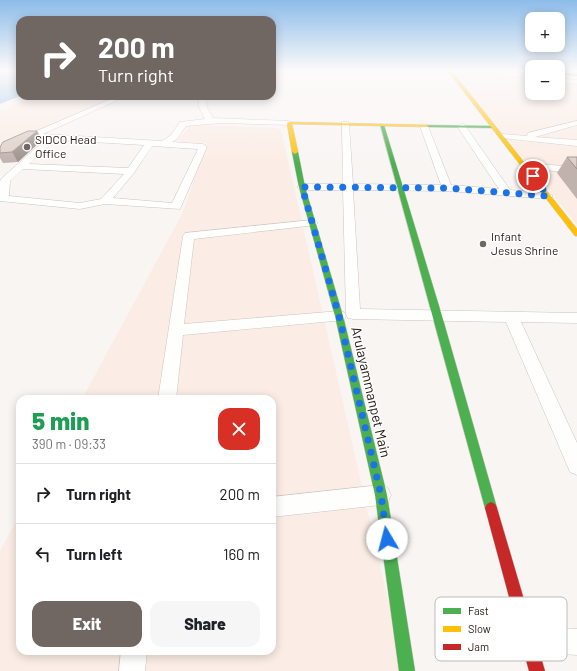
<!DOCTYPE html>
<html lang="en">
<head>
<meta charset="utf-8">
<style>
	body { margin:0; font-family:Barlow,sans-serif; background:#f6f6f6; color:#202124; height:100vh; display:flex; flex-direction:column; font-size:15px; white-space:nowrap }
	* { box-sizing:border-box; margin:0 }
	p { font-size:13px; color:#757577 }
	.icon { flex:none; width:22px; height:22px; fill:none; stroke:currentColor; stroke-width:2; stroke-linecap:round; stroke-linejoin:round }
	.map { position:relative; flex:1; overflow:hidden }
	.side { position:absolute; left:16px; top:395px; width:260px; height:260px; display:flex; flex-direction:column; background:#fff; border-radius:12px; box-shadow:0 2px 10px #0003 }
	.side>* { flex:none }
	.guide { position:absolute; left:16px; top:16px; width:260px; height:84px; border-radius:12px; box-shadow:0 2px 10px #0003; background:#716762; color:#fff; overflow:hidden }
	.fabs { position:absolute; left:525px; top:12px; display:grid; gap:8px }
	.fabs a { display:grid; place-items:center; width:40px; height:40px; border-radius:8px; background:#fff; box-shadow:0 2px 10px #0003; font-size:20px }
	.pin { position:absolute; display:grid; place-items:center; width:34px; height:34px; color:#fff; margin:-17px; border:2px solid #fff; border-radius:50%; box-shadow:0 1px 4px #0007 }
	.me { position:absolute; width:44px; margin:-22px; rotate:352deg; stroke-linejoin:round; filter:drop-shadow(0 0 3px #0008) }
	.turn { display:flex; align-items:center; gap:14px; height:84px; padding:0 16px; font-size:18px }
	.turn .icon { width:52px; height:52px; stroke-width:2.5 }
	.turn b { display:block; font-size:28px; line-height:34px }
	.round { display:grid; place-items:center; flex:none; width:42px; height:42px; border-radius:12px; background:#f6f6f6 }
	.overview { display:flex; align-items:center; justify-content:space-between; height:68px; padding:0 16px }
	h1 { font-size:24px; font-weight:800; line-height:30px; color:#1e9e55 }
	.button { display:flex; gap:8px; margin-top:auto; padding:8px 16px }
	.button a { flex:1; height:46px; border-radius:12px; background:#716762; color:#fff; font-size:16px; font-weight:800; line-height:46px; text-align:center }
	.button a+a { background:#f6f6f6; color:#202124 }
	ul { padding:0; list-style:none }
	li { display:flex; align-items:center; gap:12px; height:60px; padding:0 16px; border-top:1px solid #e0e0e0 }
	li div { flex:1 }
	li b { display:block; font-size:15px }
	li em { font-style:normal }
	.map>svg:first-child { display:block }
	.industrial { fill:#fbede5 }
	.water { fill:#a4c8ed }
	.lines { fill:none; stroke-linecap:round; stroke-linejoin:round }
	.street-casing { stroke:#ccc4c0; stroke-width:1 }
	.fast-casing { stroke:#ccc4c0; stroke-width:1 }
	.slow-casing { stroke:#ccc4c0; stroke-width:1 }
	.jam-casing { stroke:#ccc4c0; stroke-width:1 }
	.street { fill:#fefefd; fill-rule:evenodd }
	.fast { fill:#4caf50; fill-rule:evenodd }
	.slow { fill:#ffc107; fill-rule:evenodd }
	.jam { fill:#c62828; fill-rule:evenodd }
	.wall { fill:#c0b2ac }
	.shaded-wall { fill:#9c918c }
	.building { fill:#dfcfc8; stroke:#9c918c }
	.route { stroke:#1a73e8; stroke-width:7; stroke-dasharray:0 12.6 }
	.poi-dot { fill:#716762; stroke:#fff; stroke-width:1.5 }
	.labels { text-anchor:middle; stroke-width:3; stroke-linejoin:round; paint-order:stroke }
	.far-poi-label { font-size:12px; fill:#281b14; stroke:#fff; text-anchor:start }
	.street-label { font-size:14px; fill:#281b14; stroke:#fff }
	.key { fill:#fff; stroke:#bebbb8; stroke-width:1 }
	.key-label { font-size:11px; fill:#281b14 }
</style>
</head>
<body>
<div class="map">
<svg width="577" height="671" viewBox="0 0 577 671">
	<rect width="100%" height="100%" fill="#f9f5f3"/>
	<path class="industrial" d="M472 70 532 79V93H558V82L577 85V225L452 71Z
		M33 96H121L0 147V111Z
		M190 125 276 128 281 130 404 671H0V551L20 514V651H272V399H82L182 214 207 143 178 141Z"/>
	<path class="water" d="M0 70H20V96L0 104Z"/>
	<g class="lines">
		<defs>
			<path id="street" d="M477 70H497L532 75V79Z
				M558 78 577 80V84L558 82Z
				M118 96H127L43 134 162 141 171 135 180 122 205 119 199 107V96H205L207 107 213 118 289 121 293 123 289 125 222 123 186 126 177 139 172 142 203 144 207 147 180 209 105 204 80 209 0 201V181L2 178 46 139H33L0 153V147ZM56 140 144 145 128 168 29 164ZM152 146 198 149 172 203 113 198 134 173ZM23 169 124 174 101 199 80 203 9 196 10 181Z
				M577 121V125L535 137 577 140V146L502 138 498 136 502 134 527 136 528 133Z
				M342 122H348L349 124 353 184 441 185 420 126 424 124 428 126 451 185 499 189 457 126 461 124H464L510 190 548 193 553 196 548 199 447 191 353 190 360 309 577 313V323L521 322 577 443V475L570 472 506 322 353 319 348 318 346 314 343 190H302L297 187 302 184H343Z
				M525 163 577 167V173L522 168 520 166Z
				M312 220 318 223 316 225 194 239 184 324 339 311 344 312 346 316 344 320 183 335 176 399H158L183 236 185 233Z
				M381 485 388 488 391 495 388 502 381 505 272 517V497Z
				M528 626 577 629V655L528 652 519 648 515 639 519 630Z
				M121 651H147L145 671H119Z"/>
			<path id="fast" d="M558 72 577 74V76L558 74Z
				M380 124 384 125 442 316 497 508 495 512 491 514 487 512 485 508Z
				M425 125 494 126 496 127 494 128 427 127H425Z
				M295 150 298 152 305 187 343 316 387 495 415 671H399L375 495 335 316 299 187 292 152Z"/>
			<path id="slow" d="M451 70 577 229V236H575L447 70Z
				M289 122 427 125 429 126 427 127 292 124 298 152 295 154 292 152 287 123Z"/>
			<path id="jam" d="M491 502 495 504 497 508 545 671H529L485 508 487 504Z"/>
		</defs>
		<use href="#street" class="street-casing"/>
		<use href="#fast" class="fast-casing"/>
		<use href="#slow" class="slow-casing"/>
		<use href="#jam" class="jam-casing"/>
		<use href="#street" class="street"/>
		<use href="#fast" class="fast"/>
		<use href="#slow" class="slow"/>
		<use href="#jam" class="jam"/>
	</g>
	<path class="wall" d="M37 131 42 140 18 162 3 163 0 158V147Z
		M567 157H577V199L557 173Z"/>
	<path class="shaded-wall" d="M37 131 42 140 18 162 12 152Z"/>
	<path class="building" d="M28 131H37L12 152 0 153V147L3 142Z
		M567 157H577V169Z"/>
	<linearGradient id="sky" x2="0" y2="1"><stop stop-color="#8dbcea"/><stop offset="0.43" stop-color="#fcfafa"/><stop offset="1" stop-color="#fcfafa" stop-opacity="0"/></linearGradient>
	<rect width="577" height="164" fill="url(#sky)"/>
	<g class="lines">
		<path class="route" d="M387 539 381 495 339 316 302 187 447 188 548 196 533 176"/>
	</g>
	<g class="poi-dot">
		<circle cx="27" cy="147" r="4"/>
		<circle cx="483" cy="244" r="4"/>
	</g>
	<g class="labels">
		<g class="far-poi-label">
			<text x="35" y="144">SIDCO Head<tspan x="35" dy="14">Office</tspan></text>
			<text x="491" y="241">Infant<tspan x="491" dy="14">Jesus Shrine</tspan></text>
		</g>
		<g class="street-label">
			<text transform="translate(371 392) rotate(77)" y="5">Arulayammanpet Main</text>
		</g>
	</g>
	<rect x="435" y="597" width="132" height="64" rx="6" class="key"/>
	<rect x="443" y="608" width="18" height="6" fill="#4caf50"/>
	<rect x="443" y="626" width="18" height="6" fill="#ffc107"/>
	<rect x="443" y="644" width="18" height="6" fill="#c62828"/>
	<g class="key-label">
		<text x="468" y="615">Fast</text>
		<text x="468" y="633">Slow</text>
		<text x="468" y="651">Jam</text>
	</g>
</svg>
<div class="fabs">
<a>+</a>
<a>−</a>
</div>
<div class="pin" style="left:533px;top:176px;background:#d93025"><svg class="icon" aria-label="arrive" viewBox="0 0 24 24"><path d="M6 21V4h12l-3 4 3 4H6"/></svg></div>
<svg class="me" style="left:387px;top:539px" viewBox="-20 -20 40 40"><circle r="19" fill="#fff"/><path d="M0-13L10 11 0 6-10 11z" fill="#1a73e8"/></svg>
<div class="guide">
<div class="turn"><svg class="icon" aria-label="right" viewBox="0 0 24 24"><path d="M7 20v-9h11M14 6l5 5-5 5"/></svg><div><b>200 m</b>Turn right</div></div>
</div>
<section class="side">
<div class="overview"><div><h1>5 min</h1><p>390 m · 09:33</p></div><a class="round" style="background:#d93025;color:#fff"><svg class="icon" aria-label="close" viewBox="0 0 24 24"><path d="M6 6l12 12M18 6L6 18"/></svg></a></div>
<ul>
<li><svg class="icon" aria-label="right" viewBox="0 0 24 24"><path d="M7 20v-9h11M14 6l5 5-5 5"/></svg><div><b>Turn right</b></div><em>200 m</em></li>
<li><svg class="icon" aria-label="left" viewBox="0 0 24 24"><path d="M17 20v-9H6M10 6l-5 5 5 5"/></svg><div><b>Turn left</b></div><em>160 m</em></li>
</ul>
<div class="button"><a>Exit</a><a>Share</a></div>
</section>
</div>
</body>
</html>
